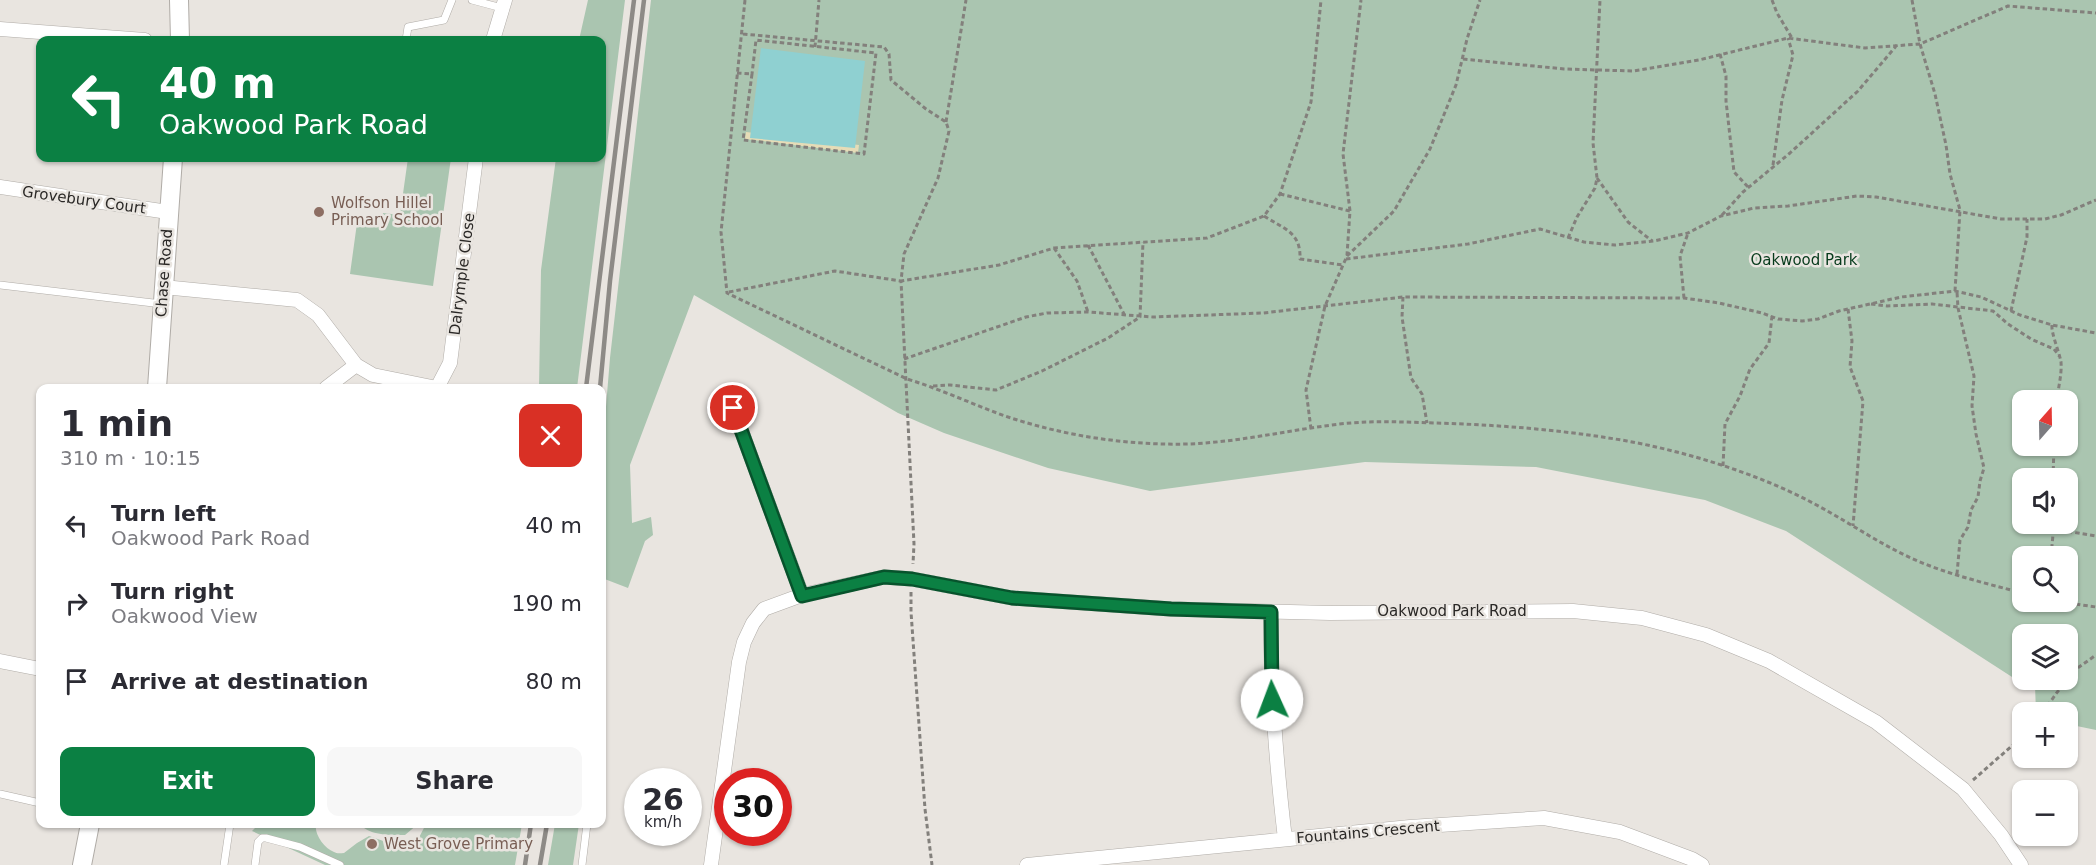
<!DOCTYPE html>
<html lang="en">
<head>
<meta charset="utf-8">
<style>
	body { margin:0; font-family:"DejaVu Sans",sans-serif; background:#f7f7f7; color:#2b2b33; height:100vh; display:flex; flex-direction:column; font-size:22px; white-space:nowrap }
	* { box-sizing:border-box; margin:0 }
	p { font-size:20px; color:#7c7c81 }
	.icon { flex:none; width:33px; height:33px; fill:none; stroke:currentColor; stroke-width:2; stroke-linecap:round; stroke-linejoin:round }
	.map { position:relative; flex:1; overflow:hidden }
	.side { position:absolute; left:36px; top:384px; width:570px; height:444px; display:flex; flex-direction:column; background:#fff; border-radius:12px; box-shadow:0 2px 4px #0004 }
	.side>* { flex:none }
	.hud { position:absolute; left:36px; top:36px; width:570px; height:126px; border-radius:12px; box-shadow:0 2px 4px #0004; background:#0b8043; color:#fff; overflow:hidden }
	.needle { width:39px; rotate:20deg }
	.buttons { position:absolute; left:2012px; top:390px; display:grid; gap:12px }
	.buttons a { display:grid; place-items:center; width:66px; height:66px; border-radius:12px; background:#fff; box-shadow:0 2px 4px #0004; font-size:30px }
	.speed { position:absolute; left:624px; top:768px; display:flex; gap:12px; font-size:30px; font-weight:700; text-align:center }
	.speed>* { display:grid; place-content:center; width:78px; height:78px; border-radius:50%; background:#fff; box-shadow:0 2px 4px #0004; line-height:1 }
	.speed small { font-size:15px; font-weight:400 }
	.speed .limit { border:9px solid #d22; background:#fff; color:#111 }
	.pin { position:absolute; display:grid; place-items:center; width:51px; height:51px; color:#fff; margin:-26px; border:3px solid #fff; border-radius:50%; box-shadow:0 2px 6px #0007 }
	.me { position:absolute; width:66px; margin:-33px; rotate:358deg; stroke-linejoin:round; filter:drop-shadow(0 0 4px #0008) }
	.turn { display:flex; align-items:center; gap:21px; height:126px; padding:0 24px; font-size:27px }
	.turn .icon { width:78px; height:78px; stroke-width:2.5 }
	.turn b { display:block; font-size:42px; line-height:51px }
	.round { display:grid; place-items:center; flex:none; width:63px; height:63px; border-radius:12px; background:#f7f7f7 }
	.overview { display:flex; align-items:center; justify-content:space-between; height:102px; padding:0 24px }
	h1 { font-size:36px; font-weight:800; line-height:45px }
	.cta { display:flex; gap:12px; margin-top:auto; padding:12px 24px }
	.cta a { flex:1; height:69px; border-radius:12px; background:#0b8043; color:#fff; font-size:24px; font-weight:800; line-height:69px; text-align:center }
	.cta a+a { background:#f7f7f7; color:#2b2b33 }
	ul { padding:0; list-style:none }
	li { display:flex; align-items:center; gap:18px; height:78px; padding:0 24px }
	li div { flex:1 }
	li b { display:block; font-size:22px }
	li em { font-style:normal }
	.map>svg:first-child { display:block }
	.green { fill:#aac5b0; fill-rule:evenodd }
	.sand { fill:#e6dcb7 }
	.water { fill:#8fd0d1 }
	.lines { fill:none; stroke-linecap:round; stroke-linejoin:round }
	.service-casing { stroke:#b0aca7; stroke-width:8 }
	.minor-casing { stroke:#b0aca7; stroke-width:15 }
	.tertiary-casing { stroke:#b0aca7; stroke-width:20 }
	.path { stroke:#83807c; stroke-width:3; stroke-dasharray:4.5 3; stroke-linecap:butt }
	.service { stroke:#fff; stroke-width:7 }
	.minor { stroke:#fff; stroke-width:14 }
	.tertiary { stroke:#fff; stroke-width:18 }
	.rail { stroke:#8d8a86; stroke-width:4.5 }
	.route-casing { stroke:#07532c; stroke-width:15 }
	.route { stroke:#0b8043; stroke-width:10 }
	.education-dot { fill:#8d6e63; stroke:#e9e5e0; stroke-width:2 }
	.labels { text-anchor:middle; stroke-width:5; stroke-linejoin:round; paint-order:stroke }
	.street-label { font-size:15px; fill:#2a2826; stroke:#e9e5e0 }
	.education-label { font-size:15px; fill:#785e54; stroke:#e9e5e0; text-anchor:start }
	.park-label { font-size:15px; fill:#063a1b; stroke:#e9e5e0 }
</style>
</head>
<body>
<div class="map">
<svg width="2096" height="865" viewBox="0 0 2096 865">
	<rect width="100%" height="100%" fill="#e9e5e0"/>
	<path class="green" d="M588 0H625L577 388H539L541 270 556 158H602V40H579Z
		M651 0H2096V730L2067 724V712H2036L2035 686H2026L1786 531 1705 500 1536 467 1365 462 1150 491 1048 468 944 433 898 413 694 295 630 465 632 523 651 517 653 535 645 541 628 588 602 578V581V455L610 358ZM2022 400H2067V446H2022ZM2022 478H2067V524H2022ZM2022 556H2067V602H2022ZM2022 634H2067V680H2022Z
		M408 158H451L433 286 350 274 357 223 381 226 383 213 400 215Z
		M259 824H316C314 834 324 848 334 852 337 854 341 853 344 853L357 843 369 836 412 851 426 824H522L515 865H325L252 831Z
		M360 824H418L405 835C391 835 369 836 360 824Z
		M555 824H579L573 865H548Z"/>
	<path class="sand" d="M746 132 859 145 858 153 745 139Z"/>
	<path class="water" d="M761 48 865 61 855 148 750 138Z"/>
	<g class="lines">
		<defs>
			<path id="service" d="M472 0 502 8
				M406 40 408 27 444 20 452 0
				M0 285 162 304
				M0 794 40 803
				M224 865 230 824
				M255 865 258 842 262 838H266L300 847 340 865
				M582 865 587 824"/>
			<path id="minor" d="M0 29 145 40
				M493 40 505 0
				M0 187 168 212
				M163 287 297 300 318 315 356 365 373 375 437 388
				M326 388 356 365
				M437 388 450 363 476 158
				M733 408 802 595
				M1271 612C1270 690 1276 762 1285 839
				M0 661 40 669
				M711 865 739 662 744 642 753 623 764 609 802 595 884 577 912 579 1012 598 1171 609 1330 613 1573 611 1642 618 1706 635 1769 661 1876 722 1963 789 2001 835 2021 865
				M1027 865 1410 827 1544 818 1620 832 1692 859 1702 865"/>
			<path id="tertiary" d="M179 0 180 40
				M157 388 173 158
				M82 865 90 824"/>
		</defs>
		<use href="#service" class="service-casing"/>
		<use href="#minor" class="minor-casing"/>
		<use href="#tertiary" class="tertiary-casing"/>
		<path class="path" d="M745 0 721 232 727 293 907 379C940 389 972 404 1005 416 1055 433 1111 443 1165 444 1221 446 1277 432 1332 425 1367 420 1402 422 1437 423 1501 425 1564 430 1627 441 1687 452 1755 473 1809 501 1844 519 1876 542 1911 558 1946 574 1985 583 2022 593
			M1772 0 1777 13 1792 38
			M1912 0 1920 44 1935 94 1946 145 1950 174 1960 210 1955 291
			M743 34 884 47 889 54 891 80 926 109 946 122 949 131 938 178 904 254 901 281 999 265 1054 248 1207 238 1264 216 1280 194 1311 102 1321 0
			M815 47 819 0
			M1720 54 1726 76V101L1734 172 1748 187
			M1463 59 1564 69 1633 71 1699 60 1788 38 1865 48 1920 44 2008 6 2096 13
			M737 73 752 74 743 140 864 154 876 53 756 40 752 74
			M946 122 966 0
			M1773 165 1782 100 1793 55 1788 38
			M1597 178 1628 222 1652 241
			M1280 194 1350 211 1347 255
			M1350 211 1343 154 1361 0
			M1722 215 1743 192 1790 153 1858 91 1897 45
			M1264 216C1284 229 1301 232 1300 259L1343 265
			M1568 238 1577 217 1595 188 1597 178 1593 143 1600 0
			M1088 245 1124 314
			M1054 248 1077 281 1088 312
			M1346 259 1468 244 1540 229 1584 242 1615 245 1654 241 1688 233 1721 216 1754 208 1788 206 1857 196 1876 197 2001 219H2045L2061 215 2096 200
			M729 292 835 271 901 281 914 544 913 564
			M1403 297 1402 317 1411 378 1422 394 1427 423
			M1684 298 1680 256 1688 233
			M1871 304 1887 306 1932 304 1993 311 2008 324 2031 339 2054 349 2060 357
			M1848 309 1852 341 1850 367 1863 401 1853 526
			M2011 311 2027 237V219
			M2052 325C2051 333 2059 351 2061 362 2062 375 2058 388 2057 400
			M904 359 1026 317 1047 313 1088 312 1153 317 1263 313 1403 297 1684 298 1719 303 1762 313 1778 319 1802 321 1818 319 1839 311 1901 297 1955 291 1981 297 2020 315 2052 325 2096 333
			M933 386 950 385 996 390 1042 371 1108 338 1140 317 1143 242
			M1311 429 1306 390 1325 306 1347 256 1394 211 1430 149 1456 85 1467 39 1480 0
			M1723 466 1725 424 1740 396 1750 369 1769 343 1772 316
			M2053 478 2054 446
			M2053 529 2096 536
			M2051 556 2054 524
			M1957 574 1960 540 1968 527 1971 510 1978 497 1980 481 1984 468 1976 434 1972 406 1974 376 1958 308 1957 292
			M911 592V612L925 809 932 865
			M2061 602 2096 607
			M2067 678 2072 672 2096 655
			M2043 712 2066 680
			M1973 780 2022 737"/>
		<use href="#service" class="service"/>
		<use href="#minor" class="minor"/>
		<use href="#tertiary" class="tertiary"/>
		<path class="rail" d="M586 388 634 0
			M600 388 610 281 644 0
			M525 865 531 824
			M540 865 547 824"/>
	</g>
	<g class="lines">
		<defs>
			<path id="route" d="M733 408 802 596 884 577 912 579 1012 598 1171 609 1271 612 1272 700"/>
		</defs>
		<use href="#route" class="route-casing"/>
		<use href="#route" class="route"/>
	</g>
	<g class="education-dot">
		<circle cx="319" cy="212" r="6"/>
		<circle cx="372" cy="844" r="6"/>
	</g>
	<g class="labels">
		<g class="street-label">
			<text transform="translate(84 200) rotate(8)" y="5">Grovebury Court</text>
			<text transform="translate(164 273) rotate(-86)" y="5">Chase Road</text>
			<text transform="translate(462 274) rotate(-83)" y="5">Dalrymple Close</text>
			<text x="1452" y="616">Oakwood Park Road</text>
			<text transform="translate(1368 832) rotate(-5)" y="5">Fountains Crescent</text>
		</g>
		<g class="education-label">
			<text x="331" y="208">Wolfson Hillel<tspan x="331" dy="17">Primary School</tspan></text>
			<text x="384" y="849">West Grove Primary</text>
		</g>
		<g class="park-label">
			<text x="1804" y="265">Oakwood Park</text>
		</g>
	</g>
</svg>
<div class="buttons">
<a><svg class="needle" viewBox="-14 -14 28 28"><path d="M0-13l5 13h-10z" fill="#e53935"/><path d="M0 13l5-13h-10z" fill="#7c7c81"/></svg></a>
<a><svg class="icon" aria-label="sound" viewBox="0 0 24 24"><path d="M4 9h4l5-4v14l-5-4H4zM17 9q2 3 0 6"/></svg></a>
<a><svg class="icon" aria-label="search" viewBox="0 0 24 24"><circle cx="10" cy="10" r="6"/><path d="M15 15l6 6"/></svg></a>
<a><svg class="icon" aria-label="layers" viewBox="0 0 24 24"><path d="M12 4l9 5-9 5-9-5zM3 14l9 5 9-5"/></svg></a>
<a>+</a>
<a>−</a>
</div>
<div class="speed"><div>26<small>km/h</small></div><div class="limit">30</div></div>
<div class="pin" style="left:733px;top:408px;background:#d93025"><svg class="icon" aria-label="arrive" viewBox="0 0 24 24"><path d="M6 21V4h12l-3 4 3 4H6"/></svg></div>
<svg class="me" style="left:1272px;top:700px" viewBox="-20 -20 40 40"><circle r="19" fill="#fff"/><path d="M0-13L10 11 0 6-10 11z" fill="#0b8043"/></svg>
<div class="hud">
<div class="turn"><svg class="icon" aria-label="left" viewBox="0 0 24 24"><path d="M17 20v-9H6M10 6l-5 5 5 5"/></svg><div><b>40 m</b>Oakwood Park Road</div></div>
</div>
<section class="side">
<div class="overview"><div><h1>1 min</h1><p>310 m · 10:15</p></div><a class="round" style="background:#d93025;color:#fff"><svg class="icon" aria-label="close" viewBox="0 0 24 24"><path d="M6 6l12 12M18 6L6 18"/></svg></a></div>
<ul>
<li><svg class="icon" aria-label="left" viewBox="0 0 24 24"><path d="M17 20v-9H6M10 6l-5 5 5 5"/></svg><div><b>Turn left</b><p>Oakwood Park Road</p></div><em>40 m</em></li>
<li><svg class="icon" aria-label="right" viewBox="0 0 24 24"><path d="M7 20v-9h11M14 6l5 5-5 5"/></svg><div><b>Turn right</b><p>Oakwood View</p></div><em>190 m</em></li>
<li><svg class="icon" aria-label="arrive" viewBox="0 0 24 24"><path d="M6 21V4h12l-3 4 3 4H6"/></svg><div><b>Arrive at destination</b></div><em>80 m</em></li>
</ul>
<div class="cta"><a>Exit</a><a>Share</a></div>
</section>
</div>
</body>
</html>
